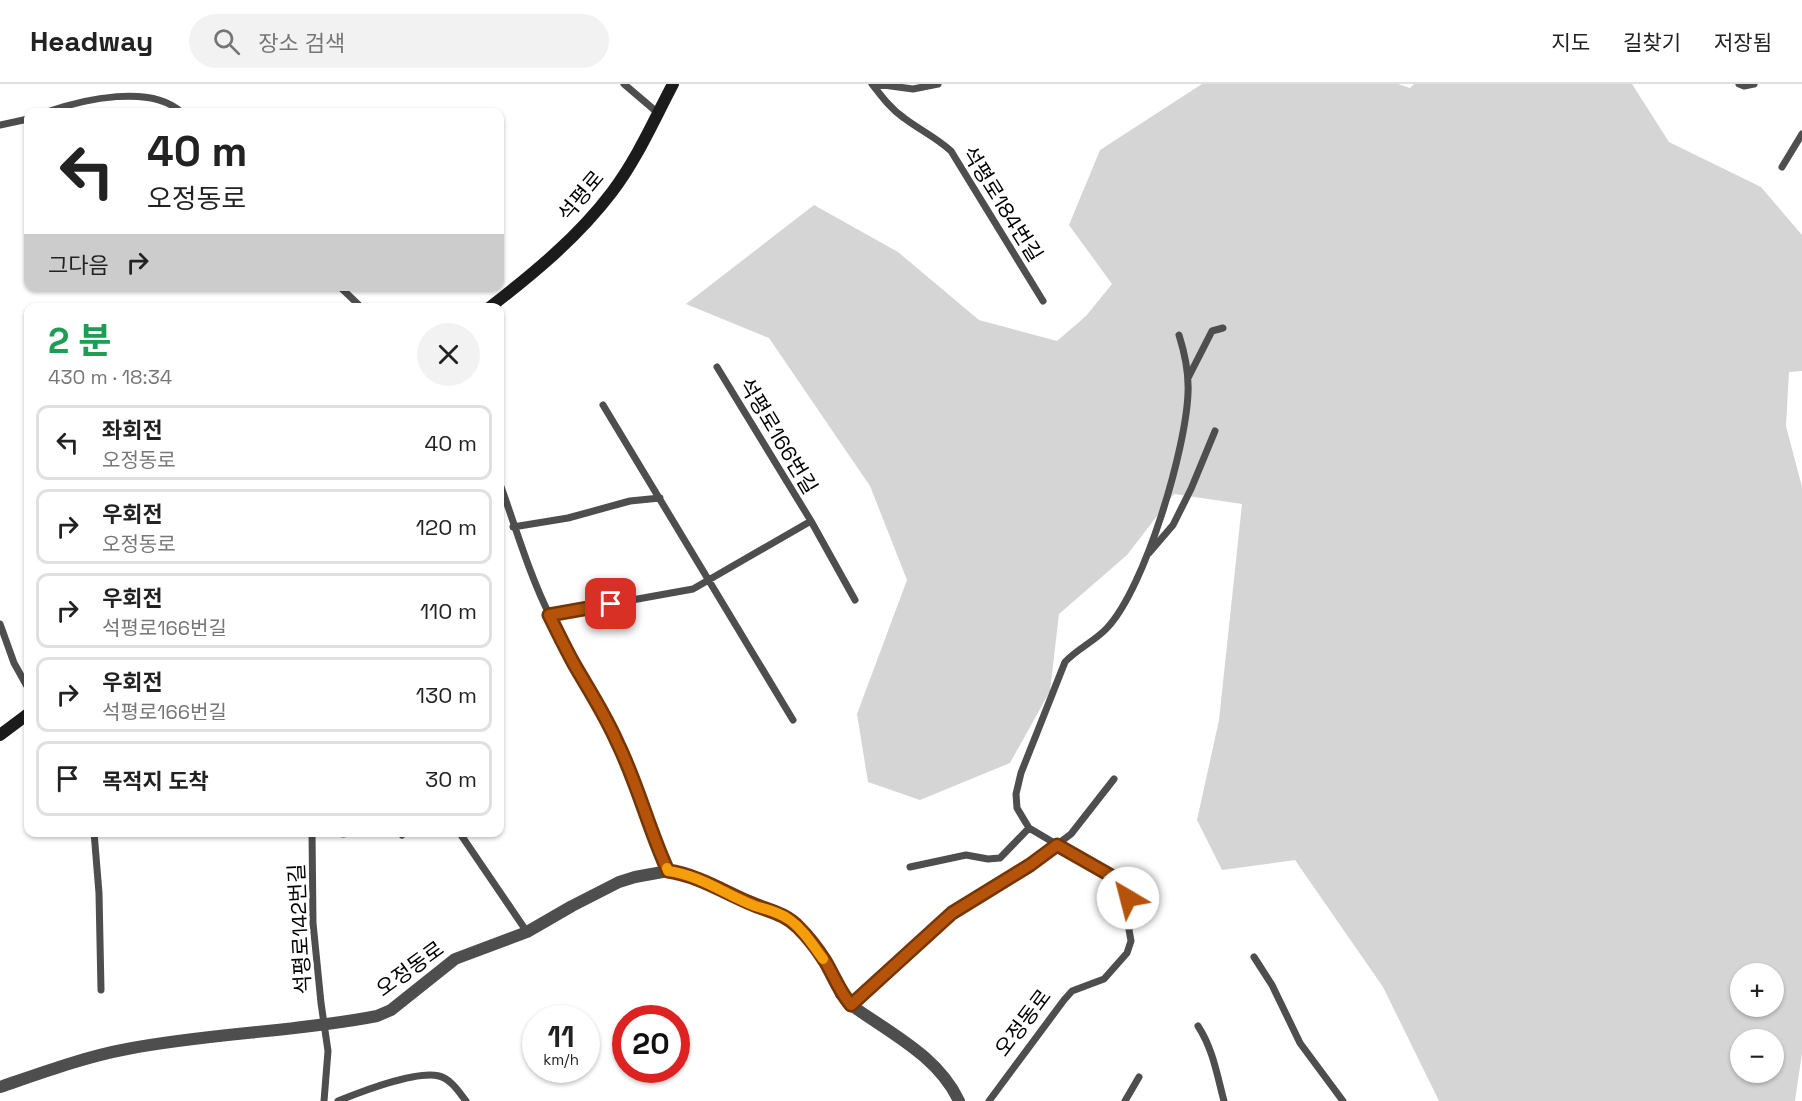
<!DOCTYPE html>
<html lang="ko">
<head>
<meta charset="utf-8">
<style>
	body { margin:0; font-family:"Space Grotesk","Noto Sans KR",sans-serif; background:#f2f2f2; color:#222; height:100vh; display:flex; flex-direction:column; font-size:22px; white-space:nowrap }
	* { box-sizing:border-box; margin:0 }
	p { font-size:20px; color:#767676 }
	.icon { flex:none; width:33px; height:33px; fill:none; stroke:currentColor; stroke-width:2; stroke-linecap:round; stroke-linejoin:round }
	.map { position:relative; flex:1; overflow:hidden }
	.panel { position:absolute; left:24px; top:219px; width:480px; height:534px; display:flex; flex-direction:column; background:#fff; border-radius:12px; box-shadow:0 2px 4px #0004 }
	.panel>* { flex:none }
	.guide { position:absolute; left:24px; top:24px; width:480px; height:183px; border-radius:12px; box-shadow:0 2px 4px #0004; background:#fff; color:#222; overflow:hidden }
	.tools { position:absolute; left:1730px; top:879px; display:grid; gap:12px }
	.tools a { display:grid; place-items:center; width:54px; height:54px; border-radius:50%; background:#fff; box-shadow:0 2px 4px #0004; font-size:30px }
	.speed { position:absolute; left:522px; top:921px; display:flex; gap:12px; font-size:30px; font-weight:700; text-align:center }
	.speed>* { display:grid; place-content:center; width:78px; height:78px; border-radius:50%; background:#fff; box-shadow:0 2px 4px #0004; line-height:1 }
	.speed small { font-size:15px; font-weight:400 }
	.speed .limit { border:9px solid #d22; background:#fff; color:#111 }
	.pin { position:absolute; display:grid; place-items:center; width:51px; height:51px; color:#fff; margin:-26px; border-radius:12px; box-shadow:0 3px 9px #0006 }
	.me { position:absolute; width:66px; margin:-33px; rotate:323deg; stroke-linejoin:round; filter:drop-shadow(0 0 4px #0008) }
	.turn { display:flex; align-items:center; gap:21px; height:126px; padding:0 24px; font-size:27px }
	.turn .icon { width:78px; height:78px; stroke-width:2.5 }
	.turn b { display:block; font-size:42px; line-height:51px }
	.then { display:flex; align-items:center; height:57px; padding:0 24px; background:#0003; gap:12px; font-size:22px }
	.round { display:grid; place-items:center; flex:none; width:63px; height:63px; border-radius:32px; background:#f2f2f2 }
	.summary { display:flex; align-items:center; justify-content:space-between; height:102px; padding:0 24px }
	h1 { font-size:36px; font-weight:700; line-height:45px; color:#1e9e55 }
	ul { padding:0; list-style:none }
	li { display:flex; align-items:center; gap:18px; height:75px; margin:0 12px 9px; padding:0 12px; border:3px solid #e0e0e0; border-radius:12px }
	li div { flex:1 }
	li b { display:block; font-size:22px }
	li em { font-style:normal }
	header { display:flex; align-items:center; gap:36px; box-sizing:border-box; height:84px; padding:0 30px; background:#fff; border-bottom:2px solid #e0e0e0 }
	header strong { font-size:28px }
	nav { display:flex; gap:33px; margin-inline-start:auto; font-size:21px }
	.search { width:420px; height:54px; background:#f2f2f2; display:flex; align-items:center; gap:15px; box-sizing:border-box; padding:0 21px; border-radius:33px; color:#767676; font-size:22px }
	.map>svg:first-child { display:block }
	.green { fill:#d5d5d5; fill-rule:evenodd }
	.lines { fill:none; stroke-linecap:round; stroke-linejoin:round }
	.lane { stroke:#4e4e4e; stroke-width:7 }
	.street { stroke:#4e4e4e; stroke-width:12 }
	.secondary { stroke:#1b1b1b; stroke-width:12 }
	.route-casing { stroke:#753606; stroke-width:15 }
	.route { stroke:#b45309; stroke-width:10 }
	.slow { stroke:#f59e0b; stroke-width:10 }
	.labels { text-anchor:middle; stroke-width:6; stroke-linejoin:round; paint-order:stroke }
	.street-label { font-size:21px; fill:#000; stroke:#fff }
</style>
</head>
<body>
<header>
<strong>Headway</strong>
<div class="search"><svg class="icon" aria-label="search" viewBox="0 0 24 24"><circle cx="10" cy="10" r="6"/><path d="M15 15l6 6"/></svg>장소 검색</div>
<nav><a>지도</a><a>길찾기</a><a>저장됨</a></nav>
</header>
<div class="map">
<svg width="1802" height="1017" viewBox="0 0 1802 1017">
	<rect width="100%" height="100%" fill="#fff"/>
	<path class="green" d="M1202 0H1398L1410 4 1414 0H1632L1669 58 1761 103 1802 151V287L1789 288 1786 342 1802 403V969L1795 1017H1439L1383 903 1295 776 1222 786 1197 736 1219 636 1242 420 1174 410 1127 471 1059 530 1050 607 1010 679 920 716 868 698 857 630 907 496 870 402 769 254 686 220 814 121 898 168 979 236 1057 257 1086 232 1112 200 1069 141 1100 66ZM1740 890H1773V922H1740ZM1740 956H1773V988H1740Z"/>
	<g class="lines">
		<path class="lane" d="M624 0 658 29
			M872 0C882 13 891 25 904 34 920 46 937 54 951 67L1043 217
			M876 0 913 5 938 0
			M1739 0 1744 2 1754 0
			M47 28C84 15 151 0 181 28
			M0 41 28 35
			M1782 83 1802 50
			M339 202 362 224
			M717 283 811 437
			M1188 294 1212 247 1223 244
			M603 321 793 636
			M500 400C516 444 529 490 550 532 570 576 599 616 619 660 638 702 649 746 668 787
			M513 443 568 434 630 417 660 414
			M1149 469 1173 441 1191 405 1215 347
			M549 531 693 505 811 437 855 516
			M0 540 14 579 28 604
			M94 748 99 809 101 906
			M312 748 313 839 321 919 328 967 324 1017
			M329 748 344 750 346 748
			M399 748 402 751
			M459 748 527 848
			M910 783 966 771 988 775 1000 774 1029 744
			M1254 873 1272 901 1300 959 1343 1017
			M851 921 952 829 1030 781 1071 750 1114 695
			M1198 942C1213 965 1217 991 1224 1017
			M338 1017C360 1008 417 986 439 992 451 995 459 1008 466 1017
			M989 1017 1064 916 1072 907 1104 895 1127 869 1131 857 1128 840V814L1122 799 1029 744 1017 724 1016 710 1021 689 1065 578C1077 565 1095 557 1107 544 1145 504 1186 365 1188 309 1189 289 1185 270 1179 251
			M1125 1017 1139 993"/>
		<path class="street" d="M0 1003C41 989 84 973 127 965 210 949 295 948 377 932L391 926 455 875 527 848 572 822 619 798 635 793 668 787 683 789 756 822 775 827 789 835 799 844 826 878 841 910 851 921C890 949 938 972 959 1017"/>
		<path class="secondary" d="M489 224C534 189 578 153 612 108 637 75 654 36 673 0
			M0 651 28 630"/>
	</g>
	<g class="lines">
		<defs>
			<path id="route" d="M611 520 549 531C557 547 565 564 574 580 589 606 606 632 618 660 638 701 649 746 668 787 697 791 724 808 750 819 768 827 785 829 799 844 809 854 818 866 825 877 834 892 839 907 851 921L952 829 1030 781 1057 761 1122 798 1128 814"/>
		</defs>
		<use href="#route" class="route-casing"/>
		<use href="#route" class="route"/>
		<path class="slow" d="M667 784 668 787C700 791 726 811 755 822 768 826 779 828 790 836 804 846 813 862 823 875"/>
	</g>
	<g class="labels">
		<g class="street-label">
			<text transform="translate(581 112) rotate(-50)" y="7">석평로</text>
			<text transform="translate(1002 120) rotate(58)" y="7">석평로184번길</text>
			<text transform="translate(778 352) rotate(59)" y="7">석평로166번길</text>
			<text transform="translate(300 845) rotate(-93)" y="7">석평로142번길</text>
			<text transform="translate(410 885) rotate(-36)" y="7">오정동로</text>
			<text transform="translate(1023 939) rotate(-53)" y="7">오정동로</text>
		</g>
	</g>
</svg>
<div class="tools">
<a>+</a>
<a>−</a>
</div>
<div class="speed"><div>11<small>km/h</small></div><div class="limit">20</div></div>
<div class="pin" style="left:611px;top:520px;background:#d93025"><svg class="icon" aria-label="arrive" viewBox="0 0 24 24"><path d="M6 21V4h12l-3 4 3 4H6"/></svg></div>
<svg class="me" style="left:1128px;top:814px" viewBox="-20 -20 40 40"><circle r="19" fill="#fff"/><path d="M0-13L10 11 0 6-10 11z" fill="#b45309"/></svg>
<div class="guide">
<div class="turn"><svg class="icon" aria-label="left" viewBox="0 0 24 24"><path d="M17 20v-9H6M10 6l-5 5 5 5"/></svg><div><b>40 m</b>오정동로</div></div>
<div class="then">그다음<svg class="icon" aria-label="right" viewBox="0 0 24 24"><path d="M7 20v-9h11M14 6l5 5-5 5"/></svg></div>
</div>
<section class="panel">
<div class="summary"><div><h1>2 분</h1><p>430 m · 18:34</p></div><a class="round"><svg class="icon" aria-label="close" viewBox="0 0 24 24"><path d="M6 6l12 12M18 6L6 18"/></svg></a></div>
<ul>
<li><svg class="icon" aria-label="left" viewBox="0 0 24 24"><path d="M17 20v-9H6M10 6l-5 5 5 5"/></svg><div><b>좌회전</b><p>오정동로</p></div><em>40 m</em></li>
<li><svg class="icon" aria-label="right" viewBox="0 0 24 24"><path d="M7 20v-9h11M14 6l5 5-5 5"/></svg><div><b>우회전</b><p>오정동로</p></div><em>120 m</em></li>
<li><svg class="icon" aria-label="right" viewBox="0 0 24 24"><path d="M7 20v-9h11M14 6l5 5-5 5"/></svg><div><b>우회전</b><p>석평로166번길</p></div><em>110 m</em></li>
<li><svg class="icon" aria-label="right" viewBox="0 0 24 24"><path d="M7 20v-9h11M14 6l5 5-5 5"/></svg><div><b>우회전</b><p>석평로166번길</p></div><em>130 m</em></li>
<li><svg class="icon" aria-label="arrive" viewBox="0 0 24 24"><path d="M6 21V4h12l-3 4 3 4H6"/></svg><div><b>목적지 도착</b></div><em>30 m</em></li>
</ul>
</section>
</div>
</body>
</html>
